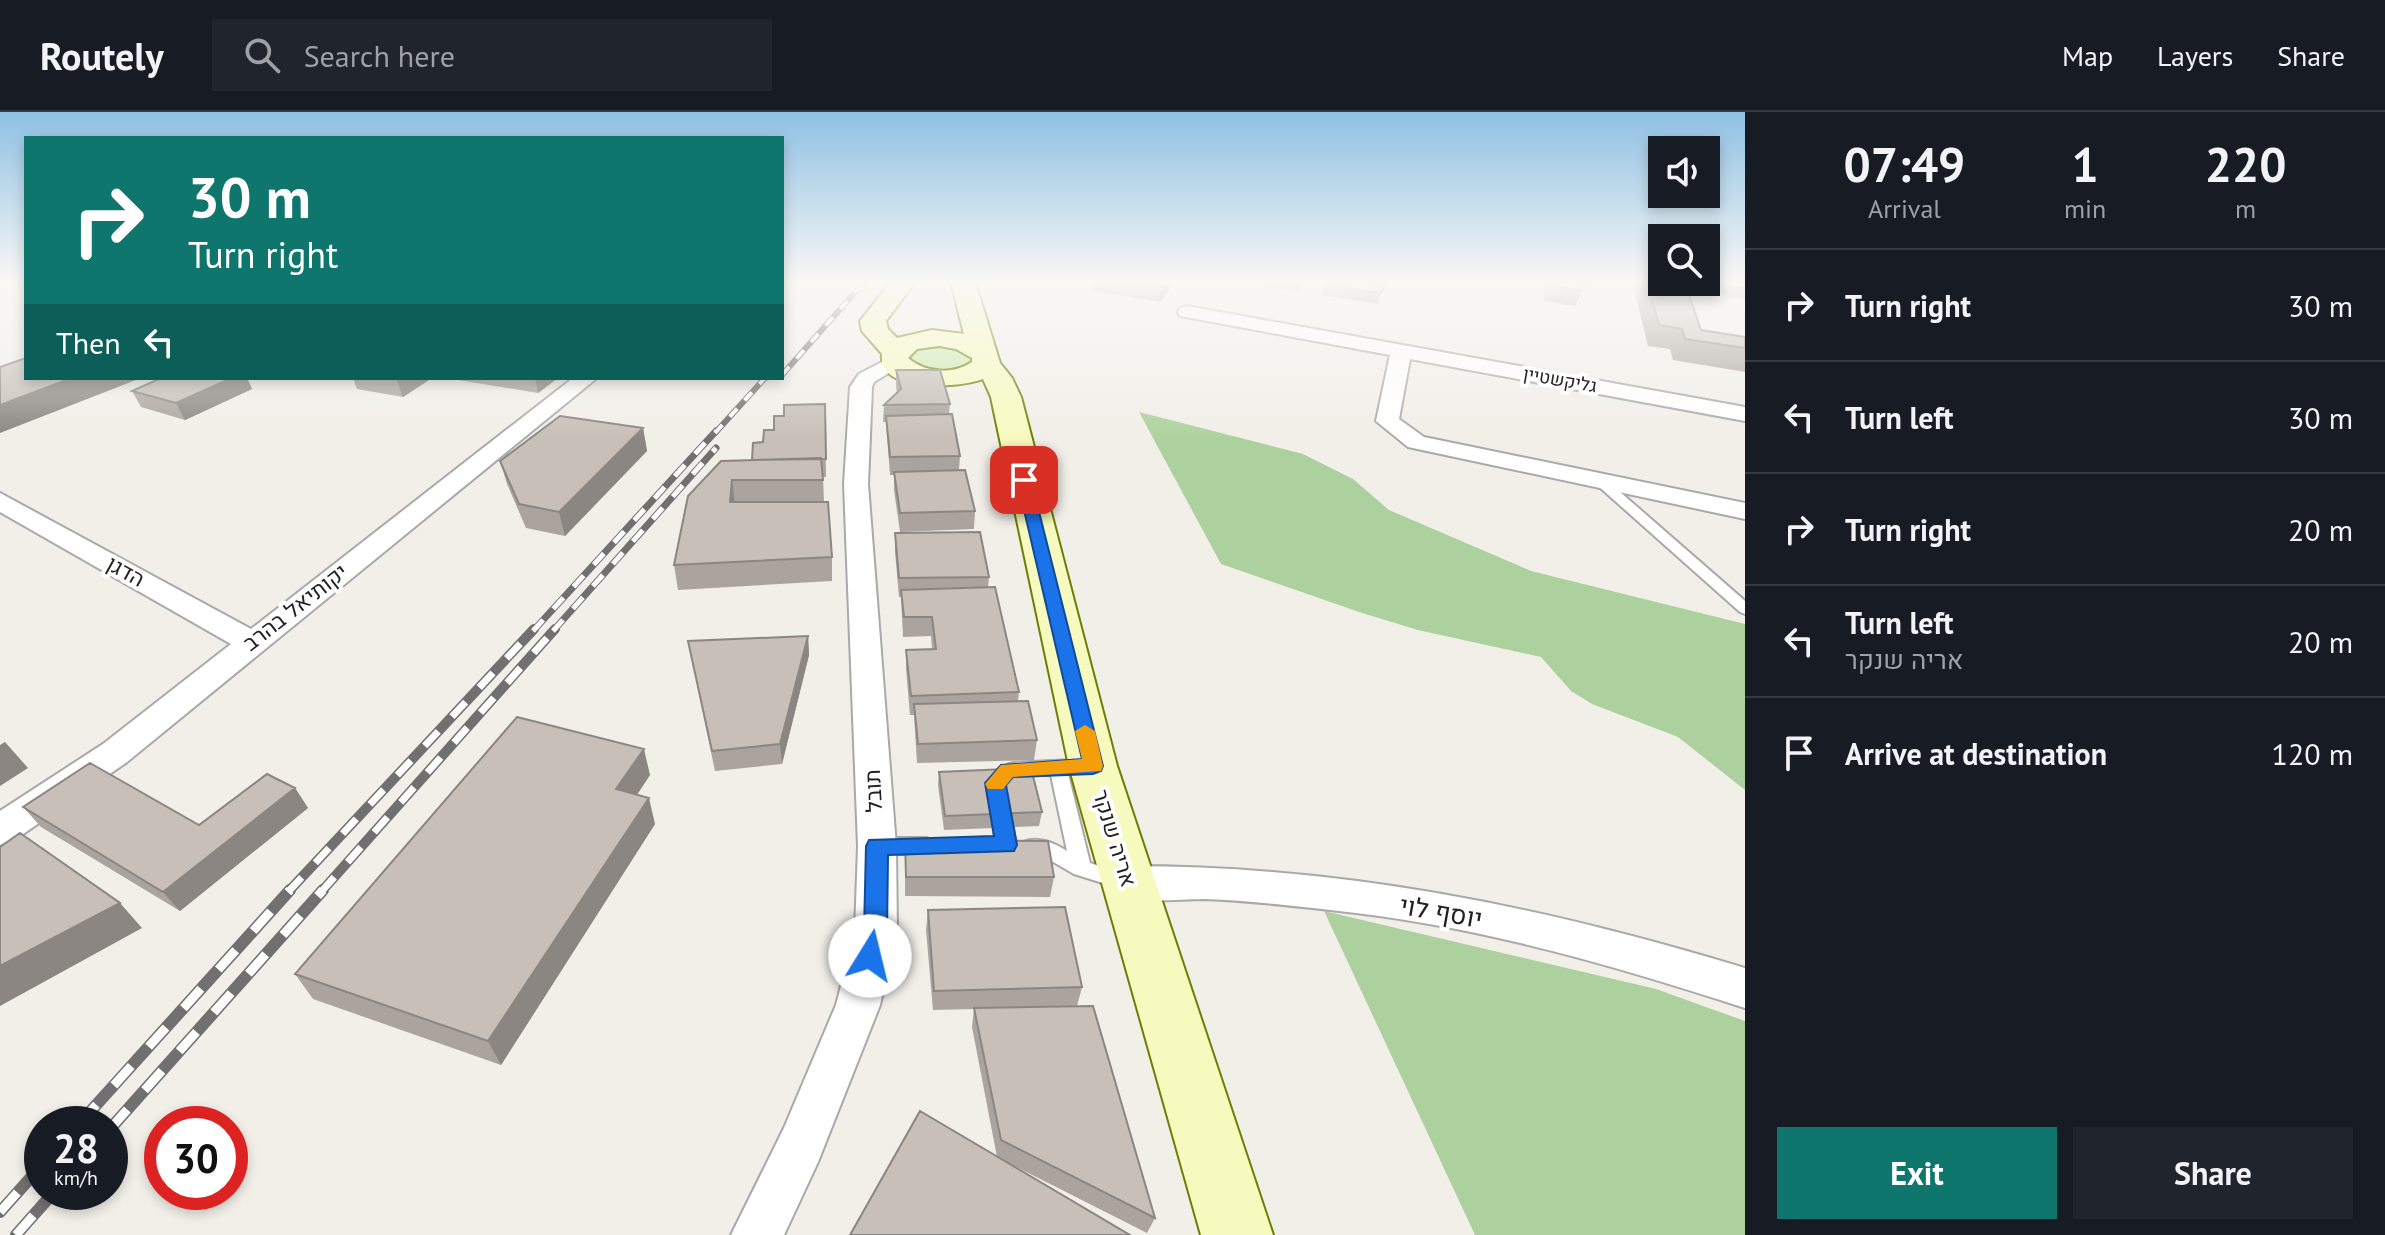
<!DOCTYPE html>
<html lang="en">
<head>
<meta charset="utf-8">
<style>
	body { margin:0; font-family:"PT Sans",Heebo,sans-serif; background:#20242c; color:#f1f3f6; height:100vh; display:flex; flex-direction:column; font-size:30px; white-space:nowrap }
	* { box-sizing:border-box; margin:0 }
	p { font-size:26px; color:#9ea1a6 }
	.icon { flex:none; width:44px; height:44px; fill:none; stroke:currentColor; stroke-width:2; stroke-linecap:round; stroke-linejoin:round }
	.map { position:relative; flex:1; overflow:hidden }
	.panel { display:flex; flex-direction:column; background:#171b24; width:640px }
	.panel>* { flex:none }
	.guide { position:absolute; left:24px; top:24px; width:760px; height:244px; border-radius:0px; box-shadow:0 4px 12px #0003; background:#0f766e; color:#fff; overflow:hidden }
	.tools { position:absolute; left:1648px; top:24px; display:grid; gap:16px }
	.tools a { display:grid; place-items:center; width:72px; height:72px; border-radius:0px; background:#171b24; box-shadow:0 4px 12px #0003; font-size:40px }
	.speed { position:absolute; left:24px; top:994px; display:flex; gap:16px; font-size:40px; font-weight:700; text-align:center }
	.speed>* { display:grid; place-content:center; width:104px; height:104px; border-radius:50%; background:#171b24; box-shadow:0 4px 12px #0003; line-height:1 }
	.speed small { font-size:20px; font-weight:400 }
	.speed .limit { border:12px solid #d22; background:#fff; color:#111 }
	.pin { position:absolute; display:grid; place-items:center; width:68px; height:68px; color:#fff; margin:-34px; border-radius:16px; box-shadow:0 4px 12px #0006 }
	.me { position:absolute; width:88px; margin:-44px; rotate:9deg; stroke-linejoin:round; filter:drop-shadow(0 0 6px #0008) }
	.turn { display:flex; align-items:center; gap:28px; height:168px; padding:0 32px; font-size:36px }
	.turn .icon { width:104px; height:104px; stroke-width:2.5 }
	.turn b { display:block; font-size:56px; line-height:68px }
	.then { display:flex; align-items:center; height:76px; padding:0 32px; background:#0003; gap:16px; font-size:30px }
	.eta { display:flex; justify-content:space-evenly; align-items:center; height:136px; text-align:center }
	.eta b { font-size:48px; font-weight:700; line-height:56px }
	.button { display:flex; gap:16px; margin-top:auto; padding:16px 32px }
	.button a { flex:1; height:92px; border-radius:0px; background:#0f766e; color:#fff; font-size:32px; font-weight:700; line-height:92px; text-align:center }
	.button a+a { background:#20242c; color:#f1f3f6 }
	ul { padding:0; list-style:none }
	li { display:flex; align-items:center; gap:24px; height:112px; padding:0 32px; border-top:2px solid #363941 }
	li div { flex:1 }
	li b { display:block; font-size:30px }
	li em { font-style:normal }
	header { display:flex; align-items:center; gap:48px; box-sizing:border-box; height:112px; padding:0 40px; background:#171b24; border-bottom:2px solid #363941 }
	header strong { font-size:38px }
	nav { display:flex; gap:44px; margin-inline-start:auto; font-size:28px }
	.search { width:560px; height:72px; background:#20242c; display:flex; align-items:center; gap:20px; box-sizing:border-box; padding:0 28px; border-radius:0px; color:#9ea1a6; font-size:30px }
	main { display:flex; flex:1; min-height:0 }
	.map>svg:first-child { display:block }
	.grass { fill:#cdebb0 }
	.forest { fill:#add19e }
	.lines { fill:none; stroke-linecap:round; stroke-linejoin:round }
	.lane-casing { stroke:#a9a9a9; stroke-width:4 }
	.street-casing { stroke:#a9a9a9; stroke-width:4 }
	.secondary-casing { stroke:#707d05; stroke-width:4 }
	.lane { fill:#fff; fill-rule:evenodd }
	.street { fill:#fff; fill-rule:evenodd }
	.secondary { fill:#f7fabf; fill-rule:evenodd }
	.rail-far3-casing { stroke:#707070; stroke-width:6 }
	.rail-far2-casing { stroke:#707070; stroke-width:7 }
	.rail-far1-casing { stroke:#707070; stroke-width:10 }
	.rail-casing { stroke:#707070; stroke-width:12 }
	.rail-far3 { stroke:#fff; stroke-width:4; stroke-dasharray:11; stroke-linecap:butt }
	.rail-far2 { stroke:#fff; stroke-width:5; stroke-dasharray:15; stroke-linecap:butt }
	.rail-far1 { stroke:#fff; stroke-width:7; stroke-dasharray:20; stroke-linecap:butt }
	.rail { stroke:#fff; stroke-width:9; stroke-dasharray:26; stroke-linecap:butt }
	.wall { fill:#aba49e }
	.shaded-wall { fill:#8b8681 }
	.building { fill:#c7bfb8; stroke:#8b8681; stroke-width:2 }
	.route { fill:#1a73e8; stroke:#114b97; stroke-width:2 }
	.slow { fill:#f59e0b }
	.labels { text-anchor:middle; stroke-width:8; stroke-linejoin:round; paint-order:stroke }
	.far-street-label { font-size:18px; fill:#222; stroke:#fff }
	.street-label { font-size:22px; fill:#222; stroke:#fff }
	.near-street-label { font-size:26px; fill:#222; stroke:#fff }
</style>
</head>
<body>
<header>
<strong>Routely</strong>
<div class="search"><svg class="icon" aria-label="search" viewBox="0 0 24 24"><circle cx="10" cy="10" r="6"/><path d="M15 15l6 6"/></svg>Search here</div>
<nav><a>Map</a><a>Layers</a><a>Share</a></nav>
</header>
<main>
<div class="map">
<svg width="1745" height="1123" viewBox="0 0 1745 1123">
	<rect width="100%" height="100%" fill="#f2efe9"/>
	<path class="grass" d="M930 230 971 238 974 253 946 261 911 255 905 240Z"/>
	<path class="forest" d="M1139 300 1303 342 1353 367 1389 398 1531 459 1745 512V678L1678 625 1592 592 1571 579 1541 545 1418 518 1362 501 1221 452Z
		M1324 799 1656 877 1745 909V1123H1475Z"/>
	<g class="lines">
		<defs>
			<path id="lane" d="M1600 365 1604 366 1745 489V502L1740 500 1596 372 1594 369Z
				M1092 647 1098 649 1101 654 1098 659 1068 662 1090 751 1126 762 1129 768 1126 774 1119 776 1074 762 1043 744 1023 740 1020 735 1023 730C1039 724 1054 731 1067 739L1051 663H1007L1004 658 1007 653 1013 651Z
				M1000 688 1007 690 1009 695 1016 733 1013 738 1006 741 999 738 996 733 991 695 993 690Z
				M877 726H927L934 729 937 734 934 739 927 742H877L870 739 867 734 870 729Z"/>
			<path id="street" d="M1187 194 1745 295V309L1410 247 1399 307 1424 325 1745 391V407L1408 335 1376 309 1390 243 1180 204 1178 200 1180 196Z
				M895 243 902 245 905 249 902 253 874 270 872 275 868 372 896 734 897 820 880 893 818 1050 784 1123H731L784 1016 836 893 855 820 858 734 844 372 850 275 859 262Z
				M573 266H597L127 650 13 729 0 733V699L103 632 231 532 0 400V381L251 517Z
				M1129 754C1343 754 1541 794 1745 856V896C1619 855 1489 817 1356 801 1306 795 1256 789 1205 787 1176 787 1143 792 1115 783L1109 771 1115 759Z"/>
			<path id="secondary" d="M891 170H915L886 209 888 217 897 226 932 218 964 222 951 170H975L1000 251 1012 266 1021 285 1117 654 1273 1123H1201L1069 654 991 285 983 267C960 276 877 282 882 242L862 219 860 209ZM939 234 956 237 972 246V250C953 263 926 261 908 246L917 237Z"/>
		</defs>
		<use href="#lane" class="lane-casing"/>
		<use href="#street" class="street-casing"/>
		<use href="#secondary" class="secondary-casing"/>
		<use href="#lane" class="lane"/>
		<use href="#street" class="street"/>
		<use href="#secondary" class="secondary"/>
		<defs>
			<path id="rail-far3" d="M782 263 864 170
				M715 321 765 266"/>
			<path id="rail-far2" d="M533 519 716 319
				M553 519 716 336"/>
			<path id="rail-far1" d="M288 780 534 517
				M321 780 555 517"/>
			<path id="rail" d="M79 1012 290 778
				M110 1017 323 778
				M0 1100 42 1053
				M16 1123 54 1080"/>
		</defs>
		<use href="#rail-far3" class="rail-far3-casing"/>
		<use href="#rail-far2" class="rail-far2-casing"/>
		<use href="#rail-far1" class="rail-far1-casing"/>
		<use href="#rail" class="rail-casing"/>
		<use href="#rail-far3" class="rail-far3"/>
		<use href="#rail-far2" class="rail-far2"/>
		<use href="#rail-far1" class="rail-far1"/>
		<use href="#rail" class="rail"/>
	</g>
	<path class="wall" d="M1094 170H1174L1160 190 1092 179Z
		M1264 170H1304L1300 180 1263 174Z
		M1325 170H1387L1384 178H1382L1378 192 1321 183Z
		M1543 170H1592L1589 174 1582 173V179L1575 194 1545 189Z
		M1635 170H1685L1701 218 1745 225V260L1673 248 1670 237 1648 234 1633 173Z
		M1724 170H1745V187L1723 184 1719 177Z
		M896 258 950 292 949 302 960 344 959 358 975 399 974 417 900 420 894 378V363H890L886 310H883L884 293 897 281 896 275Z
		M161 266H247L252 277 185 308 141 295 132 279Z
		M353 266H432L403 285 357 277Z
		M446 266H558L538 281Z
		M825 292 826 365H823L824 390 832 445V469L678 478 674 453 688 384 752 348 763 330 784 304Z
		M643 316 647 339 565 424 526 416 507 372 500 349Z
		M895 421 989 465 988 476 1019 580 1018 589 1037 628 1034 648 917 651 914 603H910L906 557V538L932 537 931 524 903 525 901 485H899L895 440Z
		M808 524 809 543 782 652 715 659 688 529Z
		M939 660 1042 700 1039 714 944 718 938 673Z
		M650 663 637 683 655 712 501 953 313 887 295 862Z
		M295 676 308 696 180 799 41 715 23 695 199 713Z
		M905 728 1054 765 1050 785 905 784Z
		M928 798 1082 875 1077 894 1155 1106 1147 1121 997 1045 972 915 974 897 933 898 926 818Z"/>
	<path class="shaded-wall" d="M1167 170H1174L1160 190 1163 175Z
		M72 266H141L0 321V293Z
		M232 266H247L252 277 185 308 176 291Z
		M396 266H432L403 285Z
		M535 266H558L538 281Z
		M643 316 647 339 565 424 559 400Z
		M732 368 735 392 730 390Z
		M808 524 809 543 782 652 780 632Z
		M5 630 28 656 0 674V633Z
		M644 637 650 663 623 703 616 677Z
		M295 676 308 696 180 799 163 780Z
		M649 686 655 712 501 953 488 929Z
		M120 791 142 816 0 894V854Z"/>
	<path class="building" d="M1126 170H1167L1163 175Z
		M1325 170H1363L1384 173 1381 181 1324 173Z
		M1551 170H1581L1582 179 1552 174Z
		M1647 170H1685L1701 218 1745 225V236L1685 227 1682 217 1659 213Z
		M1727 170H1745V176L1728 174Z
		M26 246V266H72L0 293V255Z
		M896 258H940L950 292 884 293 901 277Z
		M161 266H232L176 291 132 279Z
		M825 292 826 347 752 348 753 331 763 330 764 318H774V304H784V293Z
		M952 302 960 344 890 345 886 304Z
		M560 304 643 316 559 400 519 392 500 349Z
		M821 346 823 368H732L730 390H828L832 445 674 453 688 384 721 349Z
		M965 358 975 399 900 401 894 360Z
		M980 420 989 465 899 466 895 421Z
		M995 475 1019 580 911 584 906 538 936 537 932 505H904L901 478Z
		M808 524 780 632 712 639 688 529Z
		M1028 589 1037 628 918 632 914 592Z
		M517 605 644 637 616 677 649 686 488 929 295 862Z
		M90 651 199 713 267 662 295 676 163 780 23 695Z
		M1031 656 1042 700 945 704 939 660Z
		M20 721 120 791 0 854V735Z
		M905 728 1048 729 1054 765H906Z
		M1065 795 1082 875 934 879 928 798Z
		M1093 894 1155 1106 1001 1028 974 896Z
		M920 999 1130 1123H850Z"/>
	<linearGradient id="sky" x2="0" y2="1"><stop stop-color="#8fc0e4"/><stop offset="0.52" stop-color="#f9f8f5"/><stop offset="1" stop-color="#f9f8f5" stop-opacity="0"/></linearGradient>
	<rect width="1745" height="327" fill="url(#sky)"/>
	<path class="route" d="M1024 363 1031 368 1103 654 1101 659 1093 662 1013 665 1006 673 1017 733 1014 739 888 743 887 820 878 852 870 855 861 852 858 844 864 820 866 734 869 728 994 724 985 671 1001 653 1082 647 1017 368Z"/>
	<path class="slow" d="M1085 613 1095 619 1103 654 1101 659 1013 665 1003 677H988L985 672 1001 653 1082 647 1075 619Z"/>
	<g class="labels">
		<g class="far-street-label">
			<text transform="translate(1560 268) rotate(10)" y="6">גליקשטיין</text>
		</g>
		<g class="street-label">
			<text transform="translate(126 459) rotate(29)" y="8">הדגן</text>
			<text transform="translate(295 495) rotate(-38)" y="8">יקותיאל בהרב</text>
			<text transform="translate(873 679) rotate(-93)" y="8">תובל</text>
			<text transform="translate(1115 726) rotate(73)" y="8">אריה שנקר</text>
		</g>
		<g class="near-street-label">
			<text transform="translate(1441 800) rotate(10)" y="9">יוסף לוי</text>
		</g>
	</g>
</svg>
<div class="tools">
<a><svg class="icon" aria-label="sound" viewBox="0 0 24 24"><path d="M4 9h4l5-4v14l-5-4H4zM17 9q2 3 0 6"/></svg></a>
<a><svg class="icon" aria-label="search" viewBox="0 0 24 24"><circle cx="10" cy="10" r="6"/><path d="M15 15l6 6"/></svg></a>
</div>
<div class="speed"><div>28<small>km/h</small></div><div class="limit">30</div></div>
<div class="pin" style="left:1024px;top:368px;background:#d93025"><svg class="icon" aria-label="arrive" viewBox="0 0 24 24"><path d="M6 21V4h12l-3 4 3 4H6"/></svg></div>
<svg class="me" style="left:870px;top:844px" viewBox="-20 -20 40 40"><circle r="19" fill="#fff"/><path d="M0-13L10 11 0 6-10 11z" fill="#1a73e8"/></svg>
<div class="guide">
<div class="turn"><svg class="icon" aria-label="right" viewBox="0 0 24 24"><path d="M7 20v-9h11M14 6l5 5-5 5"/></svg><div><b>30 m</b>Turn right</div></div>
<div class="then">Then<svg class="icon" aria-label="left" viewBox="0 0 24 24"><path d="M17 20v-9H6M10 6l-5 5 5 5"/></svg></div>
</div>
</div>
<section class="panel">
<div class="eta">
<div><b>07:49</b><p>Arrival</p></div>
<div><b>1</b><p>min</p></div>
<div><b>220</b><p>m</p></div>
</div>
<ul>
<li><svg class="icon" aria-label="right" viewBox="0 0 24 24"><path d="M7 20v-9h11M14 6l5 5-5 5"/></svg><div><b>Turn right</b></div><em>30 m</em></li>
<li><svg class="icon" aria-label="left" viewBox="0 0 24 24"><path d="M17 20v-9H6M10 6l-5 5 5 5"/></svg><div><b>Turn left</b></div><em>30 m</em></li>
<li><svg class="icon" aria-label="right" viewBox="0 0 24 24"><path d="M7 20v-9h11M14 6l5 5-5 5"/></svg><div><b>Turn right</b></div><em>20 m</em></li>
<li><svg class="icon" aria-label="left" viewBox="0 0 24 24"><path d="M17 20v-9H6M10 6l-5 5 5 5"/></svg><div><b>Turn left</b><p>אריה שנקר</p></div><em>20 m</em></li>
<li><svg class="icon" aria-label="arrive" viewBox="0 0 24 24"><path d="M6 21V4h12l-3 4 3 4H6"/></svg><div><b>Arrive at destination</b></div><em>120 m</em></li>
</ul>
<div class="button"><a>Exit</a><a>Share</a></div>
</section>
</main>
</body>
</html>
